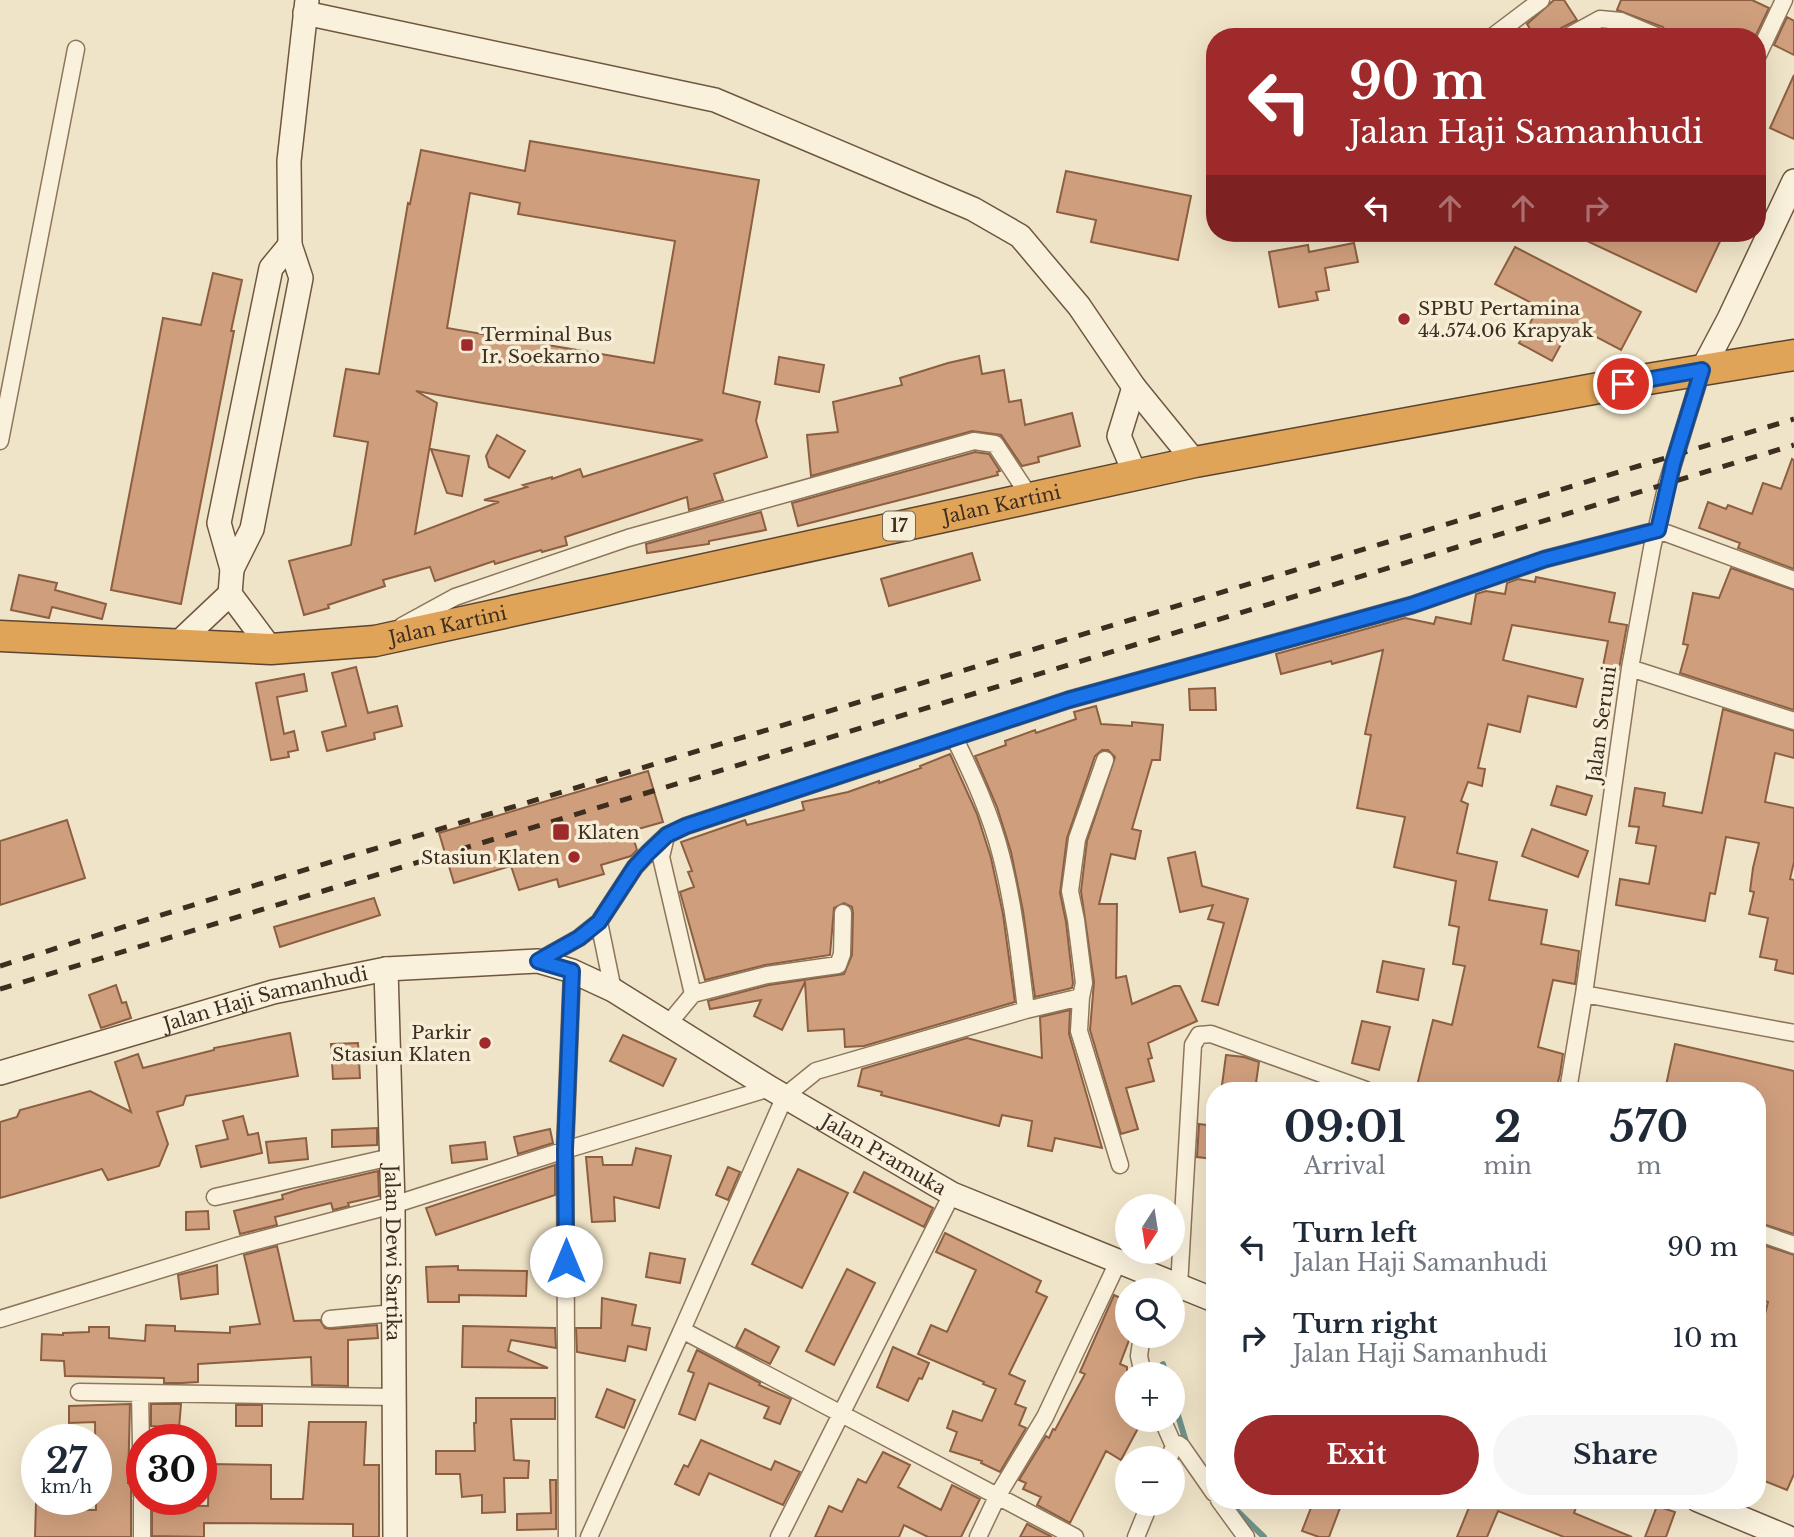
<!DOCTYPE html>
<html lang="en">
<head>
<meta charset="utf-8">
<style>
	body { margin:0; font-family:"Libre Baskerville",serif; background:#f6f6f7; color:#1f2937; height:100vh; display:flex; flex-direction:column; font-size:26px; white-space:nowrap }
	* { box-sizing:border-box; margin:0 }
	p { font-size:23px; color:#747a83 }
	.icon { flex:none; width:38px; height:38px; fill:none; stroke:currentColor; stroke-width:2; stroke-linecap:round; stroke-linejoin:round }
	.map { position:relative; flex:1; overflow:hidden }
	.sheet { position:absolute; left:1206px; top:1082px; width:560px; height:427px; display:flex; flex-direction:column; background:#fff; border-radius:28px; box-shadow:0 7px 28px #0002 }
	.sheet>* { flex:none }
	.hud { position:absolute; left:1206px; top:28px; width:560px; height:214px; border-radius:28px; box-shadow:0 7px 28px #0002; background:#9e2a2b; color:#fff; overflow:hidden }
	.needle { width:46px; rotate:192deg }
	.tools { position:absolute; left:1115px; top:1194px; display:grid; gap:14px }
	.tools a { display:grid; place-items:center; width:70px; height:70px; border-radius:50%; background:#fff; box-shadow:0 7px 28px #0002; font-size:35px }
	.speed { position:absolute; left:21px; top:1424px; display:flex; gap:14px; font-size:35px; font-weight:700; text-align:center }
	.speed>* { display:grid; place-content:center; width:91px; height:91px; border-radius:50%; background:#fff; box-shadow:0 7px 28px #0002; line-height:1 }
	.speed small { font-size:18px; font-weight:400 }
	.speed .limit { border:10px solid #d22; background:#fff; color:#111 }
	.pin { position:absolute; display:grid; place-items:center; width:60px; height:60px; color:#fff; margin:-30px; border:4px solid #fff; border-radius:50%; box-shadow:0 2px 7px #0007 }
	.me { position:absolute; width:77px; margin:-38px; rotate:0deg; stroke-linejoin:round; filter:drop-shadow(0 0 5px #0008) }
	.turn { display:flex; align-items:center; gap:24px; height:147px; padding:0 28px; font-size:32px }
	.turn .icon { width:91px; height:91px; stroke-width:2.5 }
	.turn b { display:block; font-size:49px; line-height:60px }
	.lanes { display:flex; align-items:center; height:66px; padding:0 28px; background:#0003; justify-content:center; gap:35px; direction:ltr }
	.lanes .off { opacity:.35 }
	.eta { display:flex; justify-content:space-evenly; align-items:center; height:119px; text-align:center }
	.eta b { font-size:42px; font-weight:800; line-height:49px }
	.button { display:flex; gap:14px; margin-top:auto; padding:14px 28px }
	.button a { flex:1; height:80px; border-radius:42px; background:#9e2a2b; color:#fff; font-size:28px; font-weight:800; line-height:80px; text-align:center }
	.button a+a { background:#f6f6f7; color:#1f2937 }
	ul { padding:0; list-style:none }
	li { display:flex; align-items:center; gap:21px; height:91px; padding:0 28px }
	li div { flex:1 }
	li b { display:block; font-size:26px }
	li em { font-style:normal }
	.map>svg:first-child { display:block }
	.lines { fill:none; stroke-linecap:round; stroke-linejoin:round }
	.stream { stroke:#6f938a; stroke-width:6 }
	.building { fill:#cf9f7d; stroke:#8d5f41; stroke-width:2; fill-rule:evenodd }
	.street-casing { stroke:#8d765c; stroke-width:19 }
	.secondary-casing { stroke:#6f573f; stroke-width:26 }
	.highway-casing { stroke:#5b4430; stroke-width:33 }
	.street { stroke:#faf1dc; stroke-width:16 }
	.secondary { stroke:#faf1dc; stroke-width:23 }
	.highway { stroke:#e0a458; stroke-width:30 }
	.rail { stroke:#3d2e20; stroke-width:5; stroke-dasharray:12 12; stroke-linecap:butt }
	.route-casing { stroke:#114b97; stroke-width:18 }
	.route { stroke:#1a73e8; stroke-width:12 }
	.poi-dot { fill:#9e2a2b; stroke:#f7eed8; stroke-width:2.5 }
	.labels { text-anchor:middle; stroke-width:7; stroke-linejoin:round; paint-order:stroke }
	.shield { fill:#f7eed8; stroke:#756857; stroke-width:2 }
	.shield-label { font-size:18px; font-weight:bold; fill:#3d2e20 }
	.poi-label { font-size:19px; fill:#3d2e20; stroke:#f7eed8; text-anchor:start }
	.street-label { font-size:19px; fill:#3d2e20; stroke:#f7eed8 }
</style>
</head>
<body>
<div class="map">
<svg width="1794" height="1537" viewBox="0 0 1794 1537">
	<rect width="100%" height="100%" fill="#f0e4c8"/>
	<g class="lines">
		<path class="stream" d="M1163 1364 1166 1374
			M1172 1396 1187 1445
			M1230 1504 1264 1537"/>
	</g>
	<path class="building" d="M1554 0H1564L1577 20 1561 28 1554 37H1535L1527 24Z
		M1621 0H1752L1769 8 1755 37H1669L1663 27 1617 10Z
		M1787 17 1794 21V55L1774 45Z
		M1609 30 1618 31 1631 37H1607Z
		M1794 75V139L1770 128Z
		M530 141 759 180 723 393 760 402 756 421 767 457 714 474 723 500 689 510 687 497 565 537 567 545 542 552 541 550 495 564 494 561 435 581 430 567 383 580 385 586 328 605 329 608 304 615 289 561 351 545 368 442 334 436 346 369 379 374 408 203 410 204 421 150 525 171ZM470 193 520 203 518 214 675 241 654 363 447 328ZM416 391 477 402 703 440 583 477 580 469 552 479V477L523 485 527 487 484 500 499 502 415 534 437 403Z
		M1066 171 1191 196 1178 260 1091 242 1096 220 1057 212Z
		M1570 233H1724L1696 292Z
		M1354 243 1358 262 1325 268 1329 290 1316 292 1318 300 1279 307 1269 252 1308 245 1309 252Z
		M1515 247 1641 312 1621 350 1572 324 1552 361 1519 343 1539 307 1495 284Z
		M213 273 242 280 231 331H234L181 604 111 590 163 318 201 325Z
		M979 356 982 374 1004 370 1009 402 1021 400 1025 425 1072 413 1080 446 1038 457 1039 462 1022 466 1001 435 972 431 811 476 807 435 838 432 833 402 902 385 900 378 948 363Z
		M779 357 824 365 819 392 775 384Z
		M497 435 525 451 509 478 489 467 486 456Z
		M431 449 469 456 462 496 447 493Z
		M975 452 989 454 1000 471 997 472 998 475 798 526 792 503Z
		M1792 459 1794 460V569L1738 548 1740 543 1699 528 1708 502 1726 509 1728 505 1752 514 1763 483 1781 489Z
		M761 512 766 530 709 541V544L647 553 646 544Z
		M972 553 980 580 889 606 881 579Z
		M1731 568 1794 590V710L1680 673 1688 645 1683 644 1693 593 1719 598Z
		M19 575 57 583 55 590 106 604 102 619 52 607 49 618 11 610Z
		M1536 577 1615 593 1609 622 1627 625 1619 669 1603 666 1608 641 1512 625 1503 660 1583 679 1576 707 1528 696 1520 732 1488 724 1478 768 1485 769 1482 786 1468 782 1461 801 1468 804 1457 853 1497 862 1489 900 1547 910 1541 944 1579 951 1575 984 1553 980 1538 1047 1563 1054 1560 1074 1556 1090H1416L1433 1020 1452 1025 1465 966 1453 964 1459 927 1449 925 1456 881 1394 867 1405 817 1357 808 1371 735 1365 734 1383 650 1332 664 1331 661 1281 674 1276 654 1405 618 1434 624 1436 617 1471 624 1476 594 1486 591 1505 594 1507 583 1518 579 1535 582Z
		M356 667 368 713 397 706 402 726 374 733 375 739 327 751 322 732 346 726 332 673Z
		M304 674 307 691 277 697 284 734 294 731 298 750 288 752 289 757 271 760 256 683Z
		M1215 688 1216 710H1190L1189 689Z
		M1096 706 1101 724 1132 726V722L1163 725 1160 760H1152L1132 829 1141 831 1135 859 1111 854 1099 904H1117L1116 978 1126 976 1132 1004 1174 986H1180L1197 1021 1148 1043 1152 1058 1148 1059 1154 1081 1126 1088 1138 1129 1121 1134 1090 1030 1094 982 1081 891 1087 841 1115 757 1108 750H1102L1095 756 1067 838 1060 893 1066 922 1073 983 1072 988 1035 997 1023 911 1011 852 997 807 975 756 1006 745 1005 741 1035 730 1036 733 1076 719 1074 712Z
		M1723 709 1794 731V758L1775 753 1765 802 1794 808V862L1790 879 1794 880V974L1775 970 1777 960 1760 957 1768 918 1749 914 1754 892 1750 891 1753 868 1759 843 1726 837 1715 894 1710 893 1705 921 1616 905 1620 879 1649 884 1656 846 1636 843 1639 827 1629 826 1635 788 1665 793 1663 806 1702 813Z
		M950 754 977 814 991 858 1003 914 1015 1002 864 1046 845 1047 844 1029 808 1031 805 982 782 1030 754 1016 761 1000 710 1009 708 1001 769 985 844 974 852 955 853 913 852 907 844 903 834 908 830 955 765 965 705 980 680 892 694 887 688 872 692 871 681 842 745 820 747 825 804 810 802 802 848 792 879 781V783L921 768 920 766Z
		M648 771 663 822 631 831 637 850 631 856 601 865 604 874 559 887 557 879 519 890 511 866 454 883 439 833Z
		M1557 786 1592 796 1586 815 1551 805Z
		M67 820 85 878 0 905V841Z
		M1532 829 1588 851 1578 877 1522 856Z
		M1195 852 1202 886 1248 899 1218 1005 1202 1001 1224 923 1208 919 1213 905 1180 912 1168 858Z
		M374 898 380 915 280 947 274 927Z
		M1383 961 1424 969 1418 1000 1377 992Z
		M116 985 122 1003 126 1002 131 1018 101 1028 89 995Z
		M1070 1010 1069 1034 1102 1148 1055 1138 1052 1151 1028 1146 1032 1121 1002 1115 999 1126 881 1095 882 1092 858 1086 862 1069 967 1038 1042 1058 1040 1017Z
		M1362 1021 1390 1027 1379 1070 1352 1063Z
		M290 1033 298 1076 186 1096 183 1105 157 1112 168 1144 159 1166 108 1180 102 1169 0 1198V1122L17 1117 20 1110 90 1091 131 1112 115 1062 138 1054 143 1068 214 1050V1048Z
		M623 1035 676 1059 663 1086 610 1061Z
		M358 1043 360 1078 333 1079 331 1044Z
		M1675 1044 1794 1071V1234L1757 1222 1761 1180 1757 1179V1090H1665Z
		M1226 1055 1244 1057 1259 1062 1255 1090 1222 1085Z
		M243 1116 248 1135 258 1133 262 1153 201 1167 196 1146 228 1139 223 1121Z
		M1199 1124 1214 1126V1159L1197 1157Z
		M377 1128V1145L332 1147V1130Z
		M550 1129 553 1143 518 1154 514 1137Z
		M306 1138 308 1159 269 1163 266 1142Z
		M485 1142 487 1159 452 1163 450 1146Z
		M636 1148 671 1156 659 1208 614 1197 615 1221 592 1222 586 1157H602L603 1165H632Z
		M555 1165V1195L436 1235 426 1208Z
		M728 1167 740 1172 728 1200 716 1195Z
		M798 1169 848 1193 802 1288 752 1264Z
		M378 1171 379 1196 348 1203 349 1206 333 1210 331 1203 275 1217 277 1225 240 1234 234 1211 283 1199 282 1195 301 1189Z
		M864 1172 933 1208 924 1227 854 1192Z
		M208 1211 209 1229 186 1230V1212Z
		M945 1233 1041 1281 1036 1292 1047 1297 1009 1374 1025 1381 1015 1404 1026 1408 1019 1425 1026 1428 1000 1472 981 1463 982 1461 950 1451 957 1432 947 1428 953 1411 982 1421 996 1389 983 1384 984 1382 918 1354 931 1325 947 1332 976 1270 936 1252Z
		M1757 1243 1794 1255V1474L1787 1490 1757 1478V1346L1768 1302 1757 1299Z
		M277 1246 294 1321 320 1320 325 1328 331 1329 377 1325 378 1338 348 1340V1386L312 1385 311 1357 198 1364V1382L182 1383H164V1378L65 1376 64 1361 41 1360 42 1334 63 1335V1333L89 1332V1327H109V1338L145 1341 146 1325 175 1326V1331L230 1333V1327L260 1324 244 1255Z
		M650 1253 685 1259 680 1283 646 1277Z
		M217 1265 218 1294 181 1299 178 1275Z
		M458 1266V1270L527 1271 526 1296 459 1295V1302H428L426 1267Z
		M847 1269 875 1283 834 1365 806 1351Z
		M1114 1295 1127 1301V1335H1131L1120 1364 1127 1367V1419H1143L1121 1460 1106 1451 1070 1523 1037 1505 1041 1497 1023 1489 1026 1483 1019 1480 1046 1436 1049 1438 1053 1429 1055 1430 1085 1374 1080 1372Z
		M602 1298 636 1305 632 1325 650 1328 646 1350 628 1346 625 1361 577 1352 576 1328H601Z
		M463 1326 555 1328 556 1348 511 1340 508 1351 548 1368 462 1367Z
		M745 1329 779 1347 770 1364 736 1347Z
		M893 1347 929 1363 922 1379 919 1378 908 1401 877 1387Z
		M697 1350 760 1383 759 1385 791 1399 780 1424 764 1418 769 1407 709 1383 695 1420 679 1414 694 1373 688 1371Z
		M607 1389 635 1400 624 1428 596 1417Z
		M476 1398H555V1419H511L514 1460 529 1461 528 1478H504L505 1512 482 1513V1495L462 1497 460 1474H436V1451H475L474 1423H476Z
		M130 1404 128 1483H131V1537H35L36 1503H55V1510H96L95 1422 69 1423V1406Z
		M151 1404H181L179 1428 151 1426Z
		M236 1405H262V1426H236Z
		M309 1422H366L364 1465H379V1537H353V1524L204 1523V1537L152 1536V1505L208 1506 209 1464 271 1465V1499H303Z
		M701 1440 771 1470 775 1461 800 1472 783 1505 709 1473 699 1495 675 1484 684 1465 688 1467Z
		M883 1452 910 1465 898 1487 941 1510 952 1485 980 1499 961 1537H928L904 1525 899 1537H815L829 1506 842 1512 858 1479 866 1483Z
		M550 1480H556V1529L517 1530V1514L551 1513Z
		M1314 1500H1343L1329 1537H1319L1302 1531Z
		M1472 1500H1579L1574 1513 1632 1537H1564L1498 1511 1487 1537H1457Z
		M1657 1506 1675 1512 1666 1537H1645Z
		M1027 1524 1052 1537H1020Z"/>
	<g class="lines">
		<defs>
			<path id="street" d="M1492 37 1541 0
				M1567 37 1600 19 1621 21 1659 37
				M1757 57 1784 0
				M0 441 76 49
				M402 626 455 597 628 538 974 441 995 444 1030 497
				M1630 668 1794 721
				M955 739C973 776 991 815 1001 855 1014 905 1020 959 1026 1010
				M666 836 661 857 693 994
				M599 922 613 990
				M538 961 579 938 599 922 635 867 648 853 667 835 686 826 1068 700 1412 605 1545 559 1658 530 1794 580
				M572 971 565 1150 770 1088
				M1584 994 1794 1033
				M1081 997 1084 983 1076 920 1070 891 1077 839 1105 760
				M669 1023 693 994 767 975 838 965 842 954 843 913
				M1568 1090 1584 994 1630 668 1652 548 1667 484 1702 370
				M215 1197 391 1157
				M1757 1232 1794 1245
				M1179 1286 1193 1045 1199 1035 1211 1034 1366 1090
				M0 1319 237 1246 393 1205 565 1150 567 1537
				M330 1319 394 1313
				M1142 1335 1139 1356 1143 1374
				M79 1392 394 1397
				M140 1393 142 1496
				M1162 1419 1174 1446 1169 1458
				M1174 1446 1178 1444 1182 1447 1214 1493
				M142 1500V1537
				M1219 1500 1246 1537
				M589 1537 682 1330
				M779 1537 952 1194
				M978 1537 998 1495 1045 1417 1118 1262
				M1075 1537 682 1330 785 1096 816 1071 1026 1010 1081 997 1079 1031 1120 1165
				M1136 1537 1150 1503"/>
			<g id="secondary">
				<path d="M305 13 715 100 973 209 1020 236 1079 306 1134 387 1195 462"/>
				<path d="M1702 370 1729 319 1794 181"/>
				<path d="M1134 387 1119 436 1135 474"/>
				<path d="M232 569 252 529 301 278 290 245 289 161 307 0"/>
				<path d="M175 646 230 594"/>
				<path d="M271 649 230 594 232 569 219 523 271 268 290 245"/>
				<path id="s1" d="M386 969 393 1205 395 1537"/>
				<path id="s2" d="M0 1073 273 992 386 969 538 961 572 971 613 990 770 1088 952 1194 1214 1300"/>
				<path d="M1698 1500 1787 1537"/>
			</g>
			<g id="highway">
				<path id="s3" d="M0 636 271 649 375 641 1195 462 1648 379 1794 355"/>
			</g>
		</defs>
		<use href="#street" class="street-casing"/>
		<use href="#secondary" class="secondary-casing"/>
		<use href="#highway" class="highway-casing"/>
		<use href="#street" class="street"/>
		<use href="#secondary" class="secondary"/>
		<use href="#highway" class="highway"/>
		<path class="rail" d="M0 966 288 875 1794 419
			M0 989 1794 445"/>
	</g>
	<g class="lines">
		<defs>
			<path id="route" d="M566 1261 565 1150 572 971 538 961 579 938 599 922 635 867 648 853 667 835 686 826 1068 700 1412 605 1545 559 1658 530 1673 464 1702 370 1623 384"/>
		</defs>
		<use href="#route" class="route-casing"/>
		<use href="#route" class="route"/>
	</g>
	<g class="poi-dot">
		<circle cx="1404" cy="319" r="7"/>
		<rect x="460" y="338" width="14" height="14" rx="3.5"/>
		<rect x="552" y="823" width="18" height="18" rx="3.5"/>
		<circle cx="574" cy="857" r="7"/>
		<circle cx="485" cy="1043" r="7"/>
	</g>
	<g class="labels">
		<rect class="shield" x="883" y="511.5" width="32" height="29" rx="5"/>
		<g class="shield-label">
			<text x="899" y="532">17</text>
		</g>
		<g class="poi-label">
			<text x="1418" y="315">SPBU Pertamina<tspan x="1418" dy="22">44.574.06 Krapyak</tspan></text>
			<text x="481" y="341">Terminal Bus<tspan x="481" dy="22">Ir. Soekarno</tspan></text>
			<text x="577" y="839">Klaten</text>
			<text x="560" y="864" text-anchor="end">Stasiun Klaten</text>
			<text x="471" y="1039" text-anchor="end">Parkir<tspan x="471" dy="22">Stasiun Klaten</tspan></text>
		</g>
		<g class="street-label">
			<text dy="7" stroke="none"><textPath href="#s3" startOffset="1017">Jalan Kartini</textPath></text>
			<text dy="7" stroke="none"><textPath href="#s3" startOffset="450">Jalan Kartini</textPath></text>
			<text transform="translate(1601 724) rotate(-82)" y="7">Jalan Seruni</text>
			<text dy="7" stroke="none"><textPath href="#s2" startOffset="276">Jalan Haji Samanhudi</textPath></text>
			<text dy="7" stroke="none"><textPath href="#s2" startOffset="950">Jalan Pramuka</textPath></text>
			<text dy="7" stroke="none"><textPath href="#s1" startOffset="284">Jalan Dewi Sartika</textPath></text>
		</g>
	</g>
</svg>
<div class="tools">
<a><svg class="needle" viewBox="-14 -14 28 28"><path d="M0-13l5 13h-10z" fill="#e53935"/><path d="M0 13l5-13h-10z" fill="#747a83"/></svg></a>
<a><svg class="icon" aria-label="search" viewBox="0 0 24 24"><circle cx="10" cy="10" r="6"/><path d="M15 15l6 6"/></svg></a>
<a>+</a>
<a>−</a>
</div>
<div class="speed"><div>27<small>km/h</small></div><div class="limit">30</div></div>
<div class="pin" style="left:1623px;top:384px;background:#d93025"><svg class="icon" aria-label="arrive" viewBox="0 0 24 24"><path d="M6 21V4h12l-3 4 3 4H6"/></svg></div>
<svg class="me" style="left:566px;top:1261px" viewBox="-20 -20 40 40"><circle r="19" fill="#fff"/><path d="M0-13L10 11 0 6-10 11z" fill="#1a73e8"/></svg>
<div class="hud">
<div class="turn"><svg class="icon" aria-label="left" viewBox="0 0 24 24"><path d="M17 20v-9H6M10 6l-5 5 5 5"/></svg><div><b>90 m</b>Jalan Haji Samanhudi</div></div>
<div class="lanes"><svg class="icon" aria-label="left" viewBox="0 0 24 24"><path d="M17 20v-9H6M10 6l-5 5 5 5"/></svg><svg class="icon off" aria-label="ahead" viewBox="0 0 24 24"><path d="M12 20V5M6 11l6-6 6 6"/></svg><svg class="icon off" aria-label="ahead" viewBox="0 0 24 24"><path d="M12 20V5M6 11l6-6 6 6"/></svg><svg class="icon off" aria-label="right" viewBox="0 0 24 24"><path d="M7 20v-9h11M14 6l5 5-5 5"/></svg></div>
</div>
<section class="sheet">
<div class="eta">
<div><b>09:01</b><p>Arrival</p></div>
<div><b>2</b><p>min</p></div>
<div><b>570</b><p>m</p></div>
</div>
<ul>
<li><svg class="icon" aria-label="left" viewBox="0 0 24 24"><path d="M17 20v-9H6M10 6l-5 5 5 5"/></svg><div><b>Turn left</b><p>Jalan Haji Samanhudi</p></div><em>90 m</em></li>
<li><svg class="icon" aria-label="right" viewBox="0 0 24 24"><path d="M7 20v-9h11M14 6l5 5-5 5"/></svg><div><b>Turn right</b><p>Jalan Haji Samanhudi</p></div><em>10 m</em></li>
</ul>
<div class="button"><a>Exit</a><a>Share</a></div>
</section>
</div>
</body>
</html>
